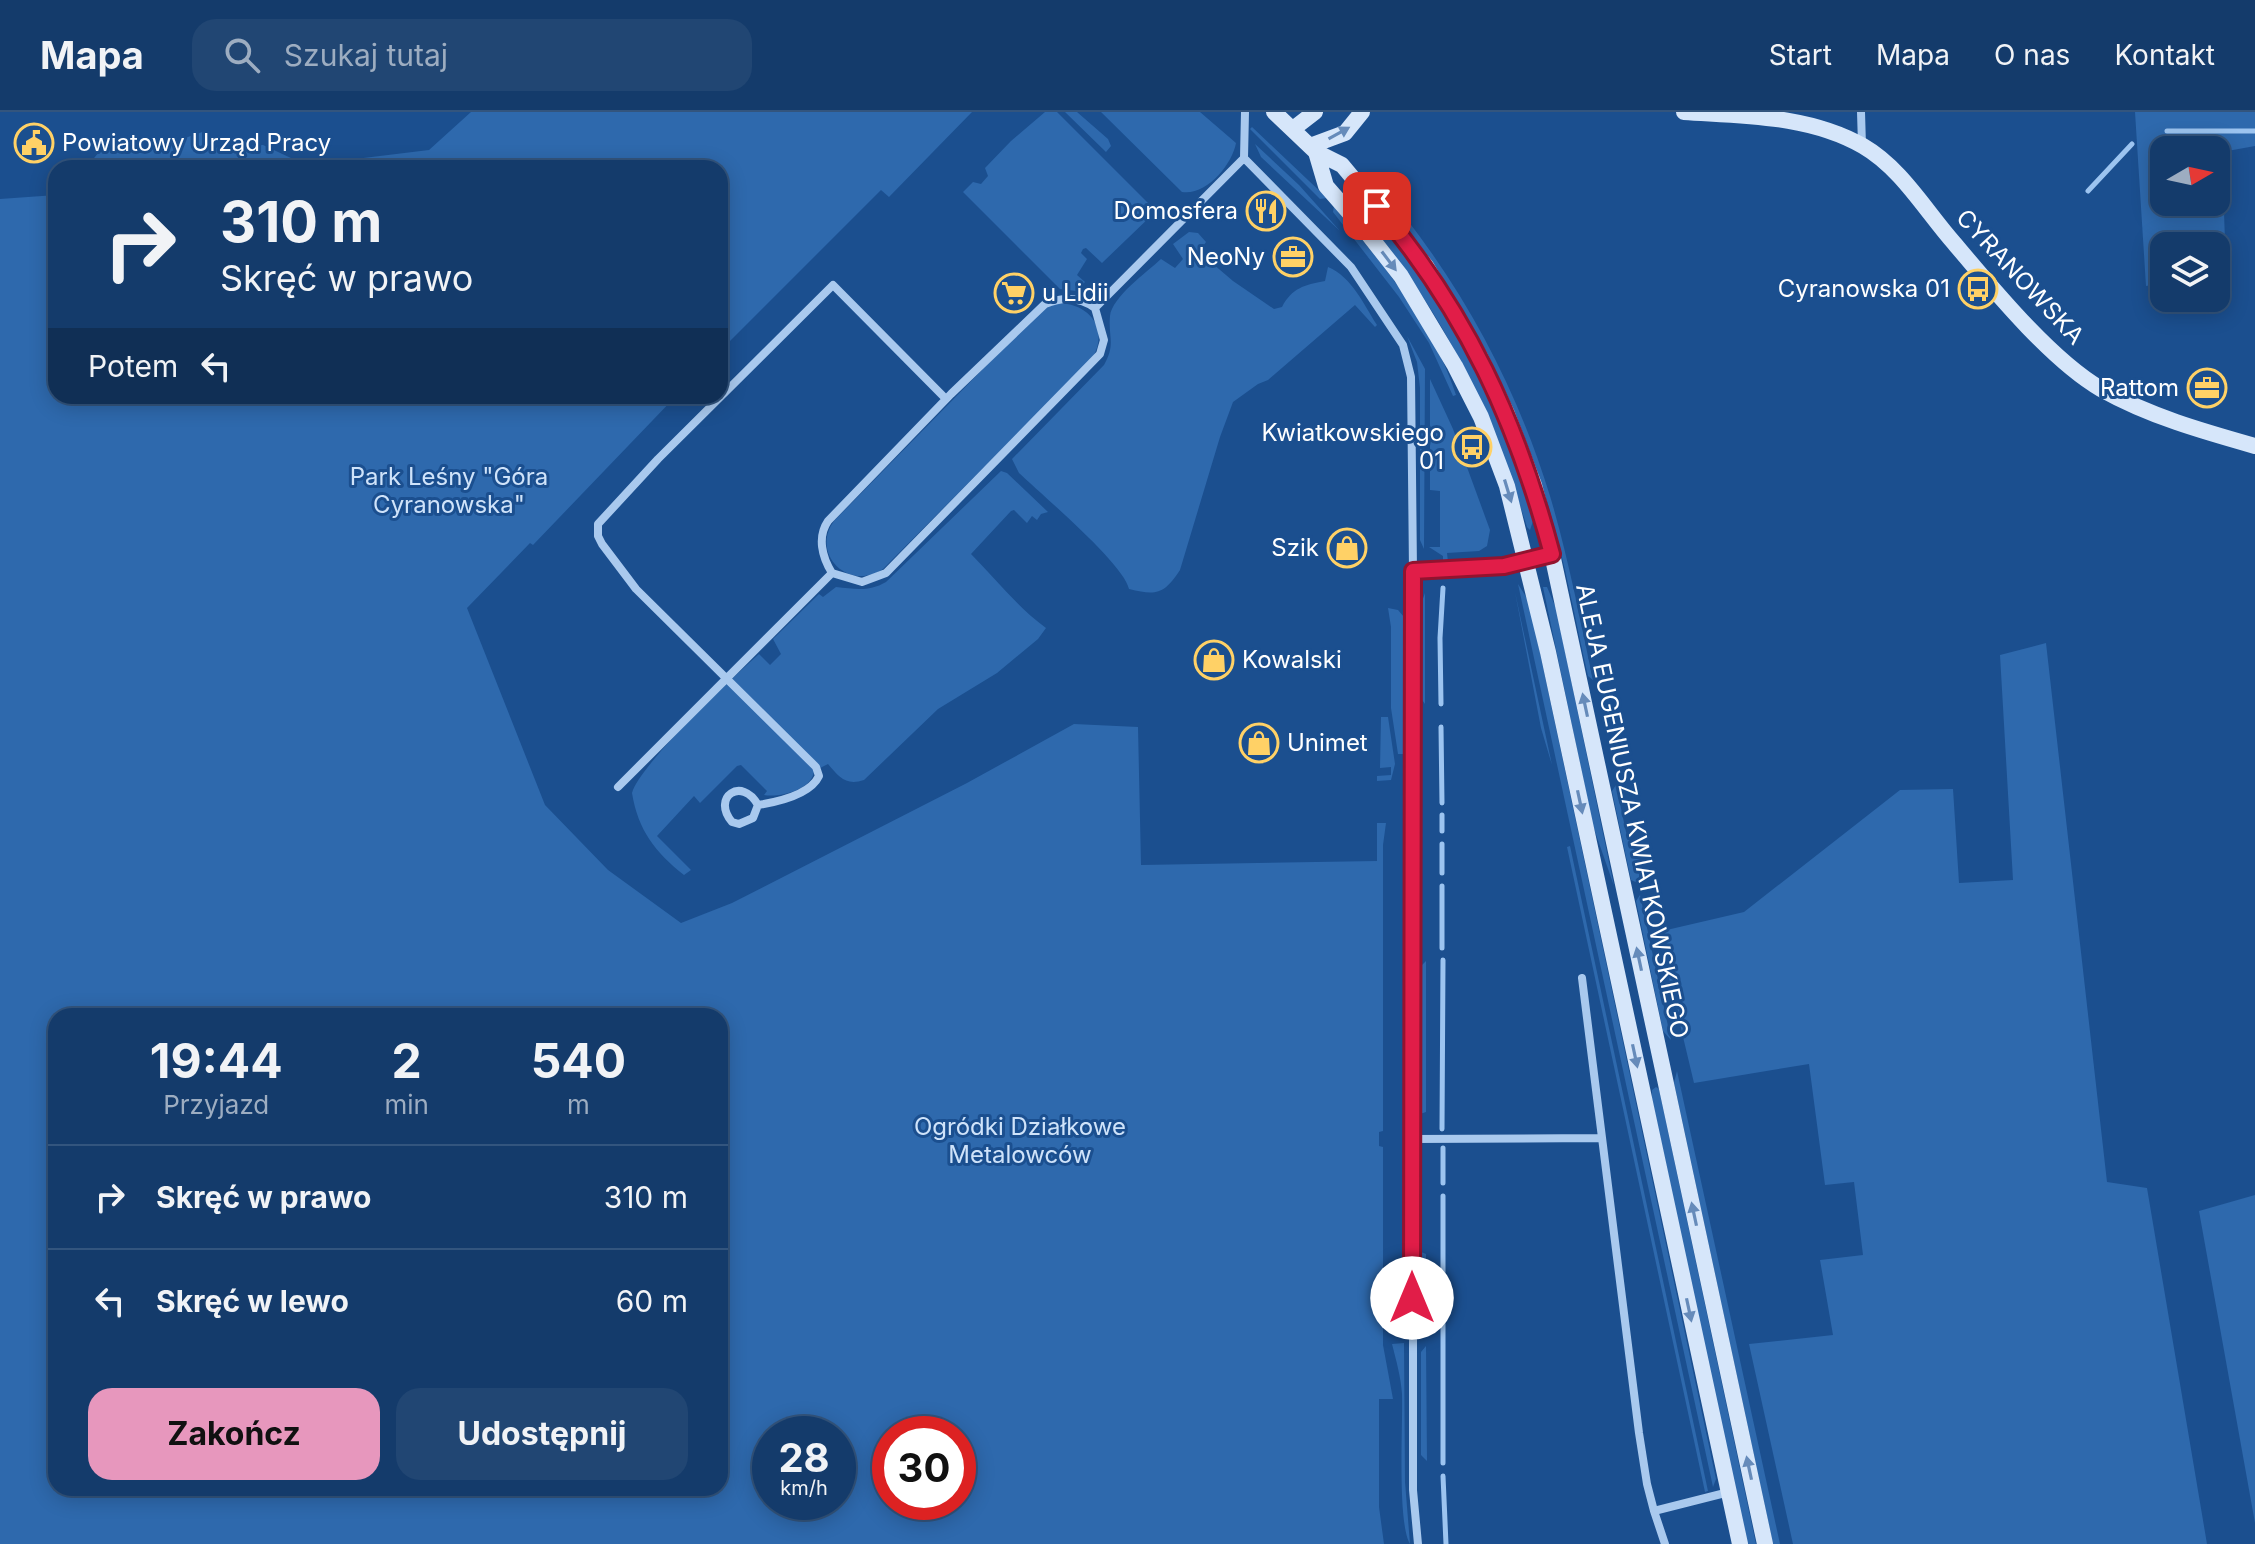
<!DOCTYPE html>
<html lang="pl">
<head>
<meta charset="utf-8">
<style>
	body { margin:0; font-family:Inter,sans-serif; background:#214673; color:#f1f3f6; height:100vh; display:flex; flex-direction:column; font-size:30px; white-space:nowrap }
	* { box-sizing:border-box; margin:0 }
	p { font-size:26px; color:#9dadc1 }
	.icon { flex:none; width:44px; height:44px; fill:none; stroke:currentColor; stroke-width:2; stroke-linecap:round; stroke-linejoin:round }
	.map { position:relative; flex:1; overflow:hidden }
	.panel { position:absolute; left:48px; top:896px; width:680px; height:488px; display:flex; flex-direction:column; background:#143b6b; border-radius:24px; box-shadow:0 4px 20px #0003,0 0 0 2px #33557e }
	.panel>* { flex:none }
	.banner { position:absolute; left:48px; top:48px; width:680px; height:244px; border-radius:24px; box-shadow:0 4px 20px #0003,0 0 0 2px #33557e; background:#143b6b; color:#f1f3f6; overflow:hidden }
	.needle { width:52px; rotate:81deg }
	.controls { position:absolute; left:2150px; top:24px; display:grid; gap:16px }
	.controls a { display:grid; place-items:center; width:80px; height:80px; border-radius:16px; background:#143b6b; box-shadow:0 4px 20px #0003,0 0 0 2px #33557e; font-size:40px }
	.speed { position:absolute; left:752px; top:1304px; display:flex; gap:16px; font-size:40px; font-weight:700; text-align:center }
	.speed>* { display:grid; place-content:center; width:104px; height:104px; border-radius:50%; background:#143b6b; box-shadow:0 4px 20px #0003,0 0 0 2px #33557e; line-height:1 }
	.speed small { font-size:20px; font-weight:400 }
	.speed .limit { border:12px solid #d22; background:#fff; color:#111 }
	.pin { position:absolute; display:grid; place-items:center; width:68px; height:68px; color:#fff; margin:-34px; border-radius:16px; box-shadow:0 4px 12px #0006 }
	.me { position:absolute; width:88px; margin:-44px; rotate:0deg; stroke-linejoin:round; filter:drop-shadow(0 0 6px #0008) }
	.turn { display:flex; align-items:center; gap:28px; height:168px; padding:0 40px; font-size:36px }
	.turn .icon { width:104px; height:104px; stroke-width:2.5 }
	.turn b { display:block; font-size:56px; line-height:68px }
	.then { display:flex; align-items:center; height:76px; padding:0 40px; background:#0003; gap:16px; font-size:30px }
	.eta { display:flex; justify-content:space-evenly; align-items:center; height:136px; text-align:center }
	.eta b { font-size:48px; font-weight:700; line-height:56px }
	.action { display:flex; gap:16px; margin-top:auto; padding:16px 40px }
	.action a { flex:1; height:92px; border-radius:24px; background:#e797bd; color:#111; font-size:32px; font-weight:700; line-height:92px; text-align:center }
	.action a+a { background:#214673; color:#f1f3f6 }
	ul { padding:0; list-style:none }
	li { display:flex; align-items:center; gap:24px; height:104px; padding:0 40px; border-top:2px solid #33557e }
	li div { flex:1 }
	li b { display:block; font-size:30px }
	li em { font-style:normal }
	header { display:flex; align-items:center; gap:48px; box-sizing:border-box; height:112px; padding:0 40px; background:#143b6b; border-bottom:2px solid #33557e }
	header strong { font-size:38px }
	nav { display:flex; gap:44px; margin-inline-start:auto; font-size:28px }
	.search { width:560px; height:72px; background:#214673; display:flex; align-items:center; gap:20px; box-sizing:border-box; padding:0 28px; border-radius:24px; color:#9dadc1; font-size:30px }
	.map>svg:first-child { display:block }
	.green { fill:#2e69ad; fill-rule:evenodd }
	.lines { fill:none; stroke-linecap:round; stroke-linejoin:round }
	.stream { stroke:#9cc4f0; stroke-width:5 }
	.street { stroke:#a9c9ee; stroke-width:8 }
	.secondary { stroke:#d6e6fa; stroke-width:16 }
	.oneway { fill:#668bba }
	.route-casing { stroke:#92132f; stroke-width:20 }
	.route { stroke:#e11d48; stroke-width:14 }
	.labels { text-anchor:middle; stroke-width:6; stroke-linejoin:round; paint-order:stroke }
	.poi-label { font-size:24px; fill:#fff; stroke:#1b4f8f; text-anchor:end }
	.street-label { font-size:24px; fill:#fff; stroke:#1b4f8f }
	.park-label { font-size:24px; fill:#cfe3fa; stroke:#1b4f8f }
</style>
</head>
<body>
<header>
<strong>Mapa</strong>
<div class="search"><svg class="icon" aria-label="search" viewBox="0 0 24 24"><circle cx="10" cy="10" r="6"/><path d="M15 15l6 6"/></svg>Szukaj tutaj</div>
<nav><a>Start</a><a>Mapa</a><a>O nas</a><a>Kontakt</a></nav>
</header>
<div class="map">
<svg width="2255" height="1432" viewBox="0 0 2255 1432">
	<rect width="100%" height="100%" fill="#1b4f8f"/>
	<path class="green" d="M471 0H972L889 85 881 78 720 239V56H86L103 35 142 41 208 18 212 36 263 33 306 53 429 38Z
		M1045 0H1057L1153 96V102L1102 151 1086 136 1083 137 1081 141 1087 147 1077 163 1085 170 1076 179 1060 177 963 80 973 70 981 72 988 64 985 56 1011 29Z
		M1065 0H1077L1108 27 1111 34 1106 40Z
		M1101 0H1200L1236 31C1232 53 1206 84 1182 80Z
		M2135 0H2255V34L2222 40 2226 159 2216 161V134H2164V171L2146 174ZM2164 38H2216V90H2164Z
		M1252 15 1327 86 1320 87 1250 17Z
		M1255 32 1299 73 1340 119 1261 45Z
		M1373 66C1454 159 1514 266 1550 384 1568 444 1580 507 1593 568L1588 564C1575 507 1565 449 1548 393 1511 271 1450 162 1366 67Z
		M1352 76C1439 177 1492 273 1532 400L1533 409 1530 418 1527 415C1485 282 1437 189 1346 83Z
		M56 83V284H676L533 433 530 431 467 496 545 693 608 758 681 811 732 791 967 671 1074 612 1138 615 1141 753 1377 749V711H1386L1383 733V1019L1379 1020V1034L1383 1035V1233L1393 1287H1379V1395L1384 1432H0V87ZM56 904H720V1376H56ZM770 1322H838V1390H770ZM890 1322H958V1390H890Z
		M1334 94C1381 150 1433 211 1456 283L1453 284 1429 231 1399 185 1333 100Z
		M1189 120 1198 121 1206 130 1199 140 1233 169 1274 197 1282 195C1292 176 1304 173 1325 169L1328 155C1352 165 1364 193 1377 213L1375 215 1355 193 1268 268 1258 272 1233 290 1220 325 1180 458C1164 482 1157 484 1129 477 1124 452 1041 382 1019 361L1012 347 1104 253C1116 232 1108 225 1110 204 1112 185 1147 160 1161 147L1175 156 1183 147 1173 132Z
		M1059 191C1089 192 1109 216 1093 245L883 457C849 480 810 442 834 409L1037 202 1046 195Z
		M1407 224 1425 257 1424 437 1420 428V276L1417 250Z
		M1430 267 1453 317 1490 418 1487 434 1479 439 1447 441 1448 450 1443 449V444L1429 435H1440V379L1430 378Z
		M1001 359 1007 361 1048 400 1041 402 1037 408 1032 404 1027 411 1014 398 1011 399 971 442C996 467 1017 495 1046 516L1038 527 997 561 938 597 864 668C846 674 839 665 828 652L814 659C813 677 780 686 764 683L767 679 741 653 737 654 700 691 694 684 657 724 691 758 684 763C655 740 638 718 632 681 640 652 733 565 759 542L770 553 781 542 773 527 819 482 823 485 836 475C855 477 869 480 886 470Z
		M1518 472 1528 488 1536 522 1716 1367 1713 1375Z
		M1543 475H1547L1556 496 1614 774 1593 714Z
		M1515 480 1552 653 1541 616Z
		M1425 481V592L1420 585V495Z
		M1388 496 1398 498 1404 505V642H1398L1391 596V515Z
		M2046 531 2107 1070 2147 1076 2207 1432H1793L1749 1232 1833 1223 1820 1148 1863 1143 1854 1070 1825 1073 1809 952 1694 971 1658 820 1744 800 1900 678 1953 677 1959 771 2013 768 2000 543Z
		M1381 605H1388L1395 652 1391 668 1377 669V664L1391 663V655L1380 656Z
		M1616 673 1626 720 1639 745 1641 754 1638 771 1631 768 1612 679Z
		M1570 734 1708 1379 1705 1380 1567 735Z
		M1640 783 1671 928 1663 919 1640 808 1636 789Z
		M1426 849V1000L1420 1002 1421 854Z
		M1677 959 1780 1432H1773L1674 971Z
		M1656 975 1659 977 1756 1432H1747L1652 987V978Z
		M2255 1083V1411L2199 1099Z
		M1421 1140 1426 1142V1219L1421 1214Z
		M1404 1231 1405 1370 1410 1432C1397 1410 1403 1313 1402 1282 1401 1265 1396 1248 1392 1232Z
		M1426 1234 1427 1349 1421 1343V1240Z"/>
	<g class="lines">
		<path class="stream" d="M2167 19H2255
			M2088 79 2132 32
			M1441 592 1440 526 1443 476
			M1441 615 1442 691
			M1442 719V703
			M1442 732V761
			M1442 774V836
			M1442 1017 1443 848
			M1443 1036V1071
			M1443 1084V1351
			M1443 1364 1446 1432"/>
		<path class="street" d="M1245 0 1244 46 1351 155 1403 233 1411 265 1413 459V1378L1418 1432
			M1861 0 1862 33
			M1095 196 1104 228 1100 242 886 461 862 470 832 461C822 445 817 425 828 409L951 282 1045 192C1062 185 1080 185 1095 196L1244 46
			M1413 459 1504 454 1552 442
			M618 675 832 461
			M758 693 753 706 739 712 732 710C711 685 742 664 758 693 777 690 810 683 819 664L816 655 636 477 602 432 598 424V412L658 347 833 173 946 287
			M1582 866 1639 1321 1647 1372 1654 1399 1729 1380
			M1412 1027 1601 1026
			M1654 1399 1665 1432"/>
		<path class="secondary" d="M1274 0 1316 40 1342 53 1426 154 1480 245 1507 302 1534 373 1552 442 1765 1432
			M1684 0C1744 4 1809 3 1863 34 1901 56 1925 98 1954 131 1992 176 2051 248 2101 277 2149 304 2202 319 2255 334
			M1293 17 1315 0
			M1310 34 1345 21 1362 0
			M1316 40 1326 74 1368 122 1401 164 1455 254 1481 305 1507 374 1548 540 1740 1432"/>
	</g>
	<defs><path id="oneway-solid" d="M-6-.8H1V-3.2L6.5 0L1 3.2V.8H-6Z" transform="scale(2)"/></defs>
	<g class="oneway">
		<use href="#oneway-solid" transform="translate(1339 21) rotate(-29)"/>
		<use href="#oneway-solid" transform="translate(1389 149) rotate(53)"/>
		<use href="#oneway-solid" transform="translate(1508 379) rotate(73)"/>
		<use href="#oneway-solid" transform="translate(1585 593) rotate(-102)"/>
		<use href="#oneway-solid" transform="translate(1580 690) rotate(78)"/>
		<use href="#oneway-solid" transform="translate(1639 847) rotate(-102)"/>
		<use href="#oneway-solid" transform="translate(1635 944) rotate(78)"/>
		<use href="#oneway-solid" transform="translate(1694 1102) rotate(-102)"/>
		<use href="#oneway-solid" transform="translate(1689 1198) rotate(78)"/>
		<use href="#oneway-solid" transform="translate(1749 1356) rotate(-102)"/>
	</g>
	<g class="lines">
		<defs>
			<path id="route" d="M1377 94C1467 201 1516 308 1552 442L1504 454 1413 459 1412 1186"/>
		</defs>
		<use href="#route" class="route-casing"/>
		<use href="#route" class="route"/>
	</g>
	<defs>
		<symbol id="civic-ring" viewBox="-11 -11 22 22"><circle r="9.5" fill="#1b4f8f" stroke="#ffd166" stroke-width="1.5"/><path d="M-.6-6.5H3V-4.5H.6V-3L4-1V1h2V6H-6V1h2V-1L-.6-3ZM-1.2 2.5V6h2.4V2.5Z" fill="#ffd166"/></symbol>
		<symbol id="restaurant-ring" viewBox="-11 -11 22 22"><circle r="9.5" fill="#1b4f8f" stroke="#ffd166" stroke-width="1.5"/><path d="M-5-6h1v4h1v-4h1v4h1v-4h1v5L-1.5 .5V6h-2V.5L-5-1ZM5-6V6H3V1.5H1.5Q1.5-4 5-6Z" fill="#ffd166"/></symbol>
		<symbol id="office-ring" viewBox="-11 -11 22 22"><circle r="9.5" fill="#1b4f8f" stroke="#ffd166" stroke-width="1.5"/><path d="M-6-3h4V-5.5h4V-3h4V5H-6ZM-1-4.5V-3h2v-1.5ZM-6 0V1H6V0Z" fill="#ffd166"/></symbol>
		<symbol id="bus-ring" viewBox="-11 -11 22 22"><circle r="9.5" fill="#1b4f8f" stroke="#ffd166" stroke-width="1.5"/><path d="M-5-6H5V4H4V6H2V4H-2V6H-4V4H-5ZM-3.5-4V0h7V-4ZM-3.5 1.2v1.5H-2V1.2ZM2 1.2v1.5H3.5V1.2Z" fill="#ffd166"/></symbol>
		<symbol id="supermarket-ring" viewBox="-11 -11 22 22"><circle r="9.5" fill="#1b4f8f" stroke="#ffd166" stroke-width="1.5"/><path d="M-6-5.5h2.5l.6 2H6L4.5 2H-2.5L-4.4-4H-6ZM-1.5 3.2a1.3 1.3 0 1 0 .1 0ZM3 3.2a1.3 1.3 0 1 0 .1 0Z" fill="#ffd166"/></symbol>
		<symbol id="shop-ring" viewBox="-11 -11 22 22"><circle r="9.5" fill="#1b4f8f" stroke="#ffd166" stroke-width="1.5"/><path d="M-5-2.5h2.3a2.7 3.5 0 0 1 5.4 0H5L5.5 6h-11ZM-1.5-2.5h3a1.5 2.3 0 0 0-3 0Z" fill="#ffd166"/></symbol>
	</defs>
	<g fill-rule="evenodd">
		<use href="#civic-ring" x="12" y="9" width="44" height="44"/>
		<use href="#restaurant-ring" x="1244" y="77" width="44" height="44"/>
		<use href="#office-ring" x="1271" y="123" width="44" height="44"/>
		<use href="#bus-ring" x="1956" y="155" width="44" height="44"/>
		<use href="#supermarket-ring" x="992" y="159" width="44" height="44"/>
		<use href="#office-ring" x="2185" y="254" width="44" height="44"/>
		<use href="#bus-ring" x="1450" y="313" width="44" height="44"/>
		<use href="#shop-ring" x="1325" y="414" width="44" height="44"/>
		<use href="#shop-ring" x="1192" y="526" width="44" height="44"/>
		<use href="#shop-ring" x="1237" y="609" width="44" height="44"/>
	</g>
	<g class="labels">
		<g class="poi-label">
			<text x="62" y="39" text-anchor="start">Powiatowy Urząd Pracy</text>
			<text x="1238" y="107">Domosfera</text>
			<text x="1265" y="153">NeoNy</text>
			<text x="1950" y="185">Cyranowska 01</text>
			<text x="1042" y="189" text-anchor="start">u Lidii</text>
			<text x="2179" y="284">Rattom</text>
			<text x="1444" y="329">Kwiatkowskiego<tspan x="1444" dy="28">01</tspan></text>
			<text x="1319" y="444">Szik</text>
			<text x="1242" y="556" text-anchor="start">Kowalski</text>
			<text x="1287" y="639" text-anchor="start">Unimet</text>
		</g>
		<g class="street-label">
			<text transform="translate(2020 165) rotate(47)" y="8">CYRANOWSKA</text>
			<text transform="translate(1632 699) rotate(78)" y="8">ALEJA EUGENIUSZA KWIATKOWSKIEGO</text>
		</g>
		<g class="park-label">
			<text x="449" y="373">Park Leśny "Góra<tspan x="449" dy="28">Cyranowska"</tspan></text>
			<text x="1020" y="1023">Ogródki Działkowe<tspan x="1020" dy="28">Metalowców</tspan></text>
		</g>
	</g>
</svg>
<div class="controls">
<a><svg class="needle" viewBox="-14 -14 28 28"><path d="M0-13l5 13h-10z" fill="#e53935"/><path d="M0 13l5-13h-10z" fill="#9dadc1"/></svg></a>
<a><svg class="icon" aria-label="layers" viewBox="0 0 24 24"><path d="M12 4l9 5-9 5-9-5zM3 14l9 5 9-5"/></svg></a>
</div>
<div class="speed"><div>28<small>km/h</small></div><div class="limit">30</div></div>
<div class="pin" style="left:1377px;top:94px;background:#d93025"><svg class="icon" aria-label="arrive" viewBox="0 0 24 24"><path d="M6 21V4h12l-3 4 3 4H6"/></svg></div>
<svg class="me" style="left:1412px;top:1186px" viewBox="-20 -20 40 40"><circle r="19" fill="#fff"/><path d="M0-13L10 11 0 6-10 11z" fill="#e11d48"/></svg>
<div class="banner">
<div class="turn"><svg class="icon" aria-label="right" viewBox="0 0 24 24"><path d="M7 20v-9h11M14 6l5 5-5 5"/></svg><div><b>310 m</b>Skręć w prawo</div></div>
<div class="then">Potem<svg class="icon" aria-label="left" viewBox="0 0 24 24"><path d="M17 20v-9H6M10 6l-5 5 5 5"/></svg></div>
</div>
<section class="panel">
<div class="eta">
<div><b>19:44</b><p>Przyjazd</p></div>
<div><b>2</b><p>min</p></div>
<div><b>540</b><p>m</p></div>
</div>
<ul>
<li><svg class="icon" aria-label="right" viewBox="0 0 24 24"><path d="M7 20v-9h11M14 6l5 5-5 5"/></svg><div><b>Skręć w prawo</b></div><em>310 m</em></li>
<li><svg class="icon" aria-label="left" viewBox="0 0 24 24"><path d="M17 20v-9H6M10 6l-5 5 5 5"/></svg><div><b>Skręć w lewo</b></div><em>60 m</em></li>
</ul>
<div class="action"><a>Zakończ</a><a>Udostępnij</a></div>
</section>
</div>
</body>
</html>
